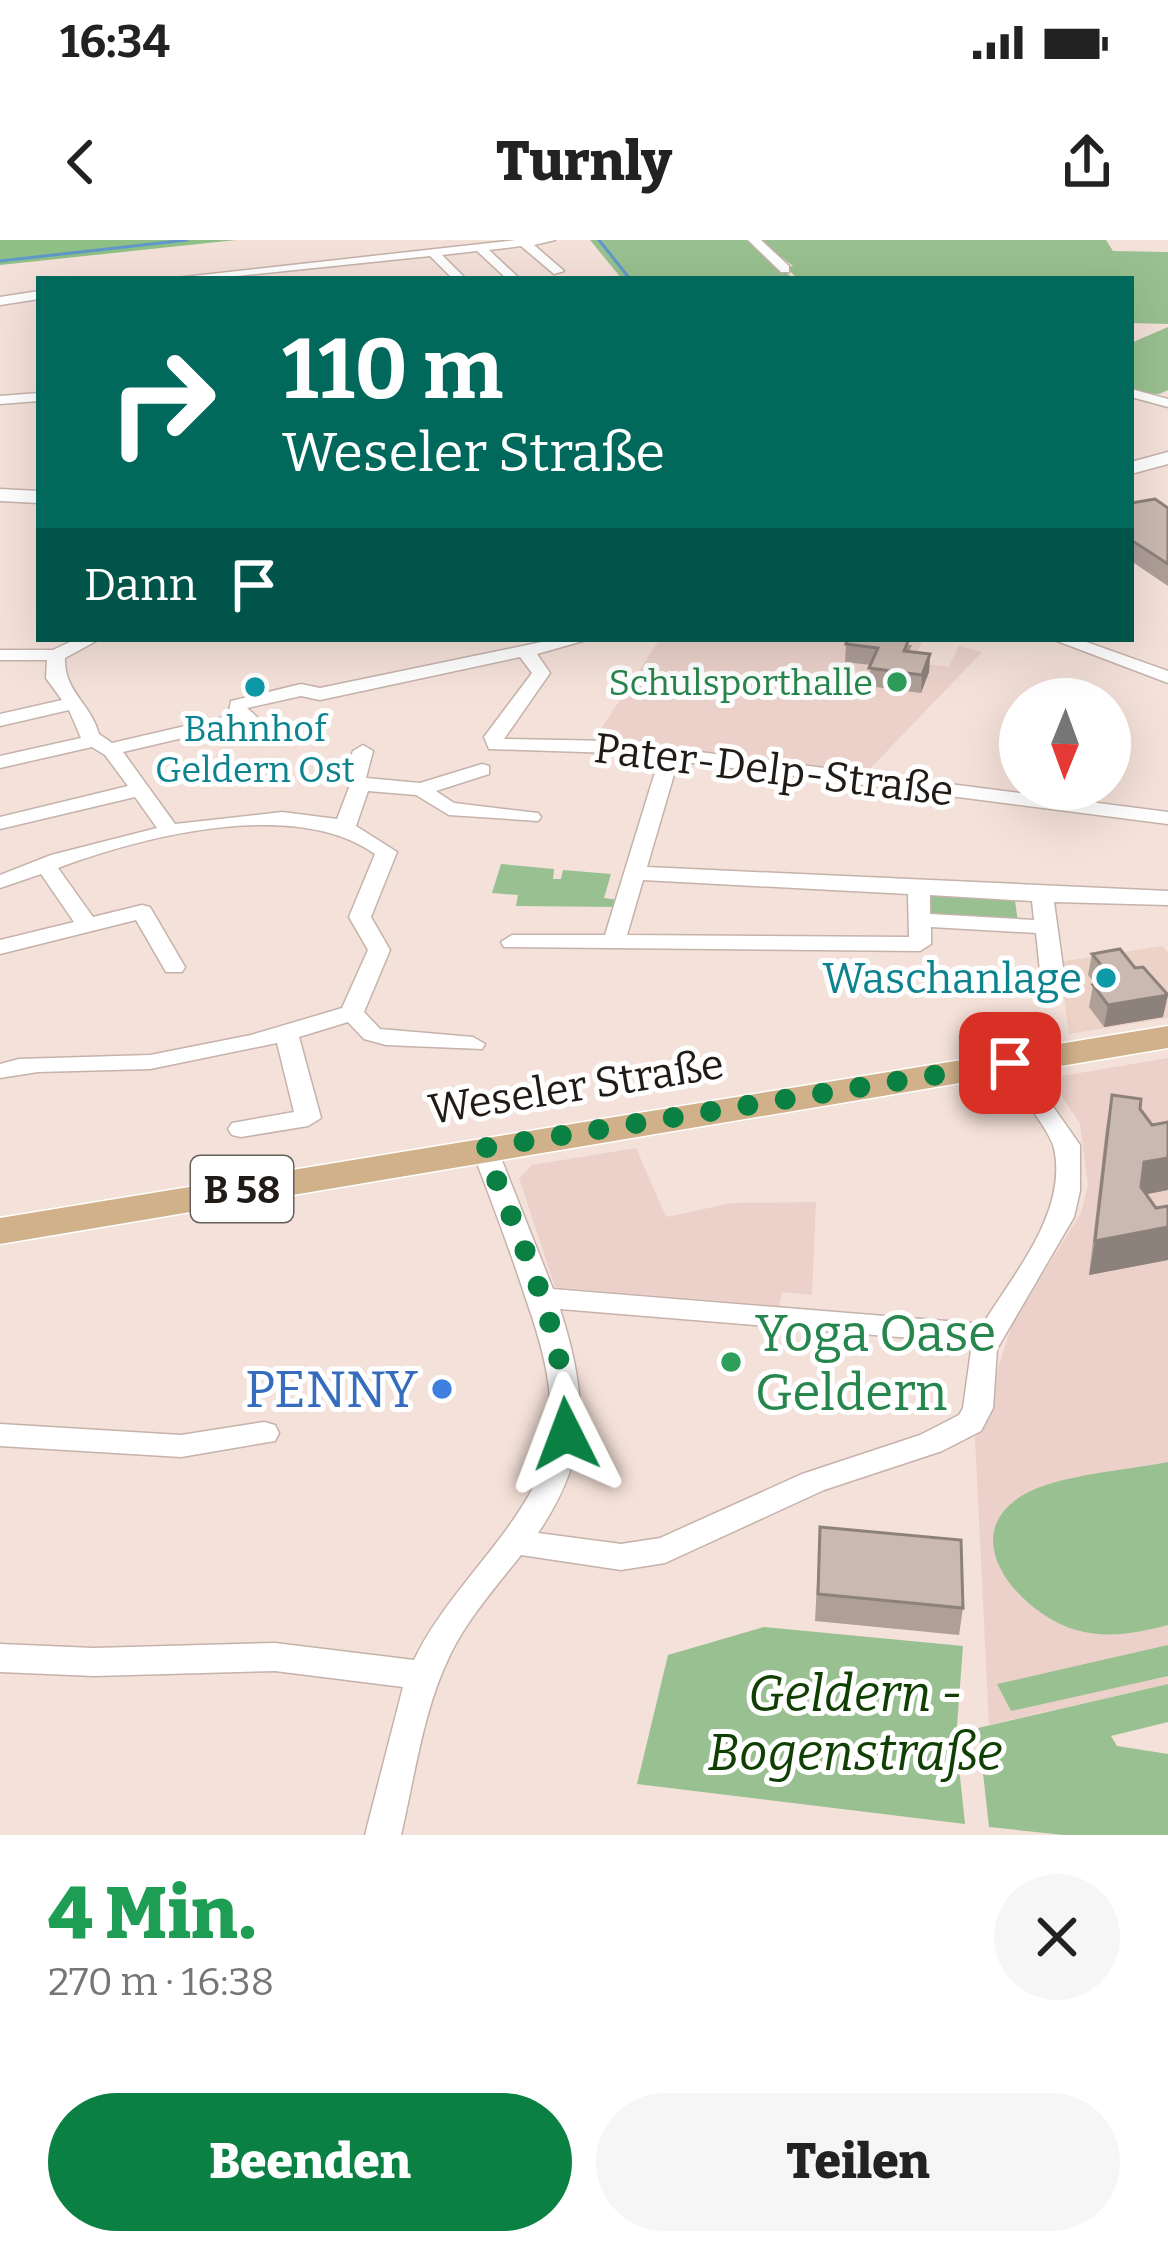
<!DOCTYPE html>
<html lang="de">
<head>
<meta charset="utf-8">
<style>
	body { margin:0; font-family:Bitter,serif; background:#f6f6f6; color:#222; height:100vh; display:flex; flex-direction:column; font-size:45px; white-space:nowrap }
	* { box-sizing:border-box; margin:0 }
	p { font-size:39px; color:#767676 }
	.icon { flex:none; width:66px; height:66px; fill:none; stroke:currentColor; stroke-width:2; stroke-linecap:round; stroke-linejoin:round }
	.map { position:relative; height:1595px; overflow:hidden }
	.side { display:flex; flex-direction:column; background:#fff; flex:1 }
	.side>* { flex:none }
	.hud { position:absolute; left:36px; top:36px; width:1098px; height:366px; border-radius:0px; box-shadow:0 12px 48px #0002; background:#00695c; color:#fff; overflow:hidden }
	.needle { width:78px; rotate:181deg }
	.buttons { position:absolute; left:999px; top:438px; display:grid; gap:24px }
	.buttons a { display:grid; place-items:center; width:132px; height:132px; border-radius:50%; background:#fff; box-shadow:0 12px 48px #0002; font-size:60px }
	.pin { position:absolute; display:grid; place-items:center; width:102px; height:102px; color:#fff; margin:-51px; border-radius:24px; box-shadow:0 6px 18px #0006 }
	.me { position:absolute; width:132px; margin:-66px; rotate:357deg; stroke-linejoin:round; filter:drop-shadow(0 0 9px #0008) }
	.turn { display:flex; align-items:center; gap:42px; height:252px; padding:0 48px; font-size:54px }
	.turn .icon { width:156px; height:156px; stroke-width:2.5 }
	.turn b { display:block; font-size:84px; line-height:102px }
	.then { display:flex; align-items:center; height:114px; padding:0 48px; background:#0003; gap:24px; font-size:45px }
	.round { display:grid; place-items:center; flex:none; width:126px; height:126px; border-radius:63px; background:#f6f6f6 }
	.head { display:flex; align-items:center; justify-content:space-between; height:204px; padding:0 48px }
	h1 { font-size:72px; font-weight:800; line-height:90px; color:#1e9e55 }
	.cta { display:flex; gap:24px; margin-top:auto; padding:24px 48px }
	.cta a { flex:1; height:138px; border-radius:72px; background:#0b8043; color:#fff; font-size:48px; font-weight:800; line-height:138px; text-align:center }
	.cta a+a { background:#f6f6f6; color:#222 }
	.status { display:flex; justify-content:space-between; align-items:center; height:84px; padding:0 60px; background:#fff; direction:ltr }
	.status svg { height:33px; fill:currentColor }
	header { display:flex; justify-content:space-between; align-items:center; height:156px; padding:0 48px; background:#fff; font-size:54px; font-weight:800 }
	.map>svg:first-child { display:block }
	.built { fill:#edd2c8 }
	.education { fill:#ebd1ca }
	.green { fill:#99c090 }
	.forest { fill:#8fc085 }
	.lines { fill:none; stroke-linecap:round; stroke-linejoin:round }
	.stream { stroke:#6098cb; stroke-width:3 }
	.minor-casing { stroke:#c5b2ab; stroke-width:3 }
	.tertiary-casing { stroke:#c5b2ab; stroke-width:3 }
	.primary-casing { stroke:#fff; stroke-width:3 }
	.minor { fill:#fff; fill-rule:evenodd }
	.tertiary { fill:#fff; fill-rule:evenodd }
	.primary { fill:#d0b189; fill-rule:evenodd }
	.wall { fill:#ae9f97 }
	.shaded-wall { fill:#8d827b }
	.building { fill:#cab9b0; stroke:#8d827b; stroke-width:3 }
	.route { stroke:#0b8043; stroke-width:21; stroke-dasharray:0 37.8 }
	.leisure-dot { fill:#2e9e5b; stroke:#fff; stroke-width:4.5 }
	.culture-dot { fill:#0f9aa8; stroke:#fff; stroke-width:4.5 }
	.shop-dot { fill:#3f7fe0; stroke:#fff; stroke-width:4.5 }
	.labels { text-anchor:middle; stroke-width:10; stroke-linejoin:round; paint-order:stroke }
	.far-leisure-label { font-size:36px; fill:#27864d; stroke:#fff; text-anchor:end }
	.far-culture-label { font-size:36px; fill:#0d838f; stroke:#fff }
	.shield { fill:#fff; stroke:#645f5d; stroke-width:3 }
	.shield-label { font-size:39px; font-weight:bold; fill:#211b18 }
	.street-label { font-size:42px; fill:#211b18; stroke:#fff }
	.culture-label { font-size:42px; fill:#0d838f; stroke:#fff; text-anchor:end }
	.near-leisure-label { font-size:51px; fill:#27864d; stroke:#fff; text-anchor:start }
	.near-shop-label { font-size:51px; fill:#366cbe; stroke:#fff; text-anchor:end }
	.near-park-label { font-size:51px; font-style:italic; fill:#0f3f02; stroke:#fff }
</style>
</head>
<body>
<div class="status"><b>16:34</b><svg viewBox="0 0 49 12"><path d="M0 12V9h3v3zM5 12V6h3v6zM10 12V3h3v9zM15 12V0h3v12zM26 1h20v11H26zM47 4h2v5h-2z"/></svg></div>
<header><svg class="icon" aria-label="back" viewBox="0 0 24 24"><path d="M15 5l-7 7 7 7"/></svg>Turnly<svg class="icon" aria-label="share" viewBox="0 0 24 24"><path d="M12 15V3M7 8l5-5 5 5M5 13v7h14v-7"/></svg></header>
<div class="map">
<svg width="1168" height="1595" viewBox="0 0 1168 1595">
	<rect width="100%" height="100%" fill="#f4e1d9"/>
	<path class="built" d="M1162 706 1168 712V778L1069 794 1059 722Z"/>
	<path class="education" d="M660 399H918L922 401 914 423 949 427 959 406 982 412 865 534 593 501Z
		M1168 818V1444L989 1485 975 1198 1013 1082 1081 973 1088 945 1080 884 1050 838Z
		M636 908 666 977 732 963 816 962 812 1055 782 1052 779 1066 555 1047 519 938 532 925Z"/>
	<path class="green" d="M590 0H752L793 39H622Z
		M759 0H1106L1113 11 1168 12V84L1131 83V39H798L787 28 793 26Z
		M1168 87V150L1159 154 1131 153V103Z
		M501 624 554 629 553 639H561L563 630 611 634 604 658 619 660 617 667 516 666 518 655 492 653Z
		M930 656 1015 660 1018 683 931 677Z
		M1168 1222V1385C1136 1393 1109 1399 1076 1390 1023 1375 952 1298 1023 1255 1056 1235 1128 1230 1168 1222Z
		M764 1387 963 1406 956 1499 965 1584 637 1544 668 1415Z
		M1168 1405V1436L1011 1471 997 1444Z
		M1168 1444V1482L1111 1496 1117 1506 1168 1514V1595H1064L989 1587 978 1488Z"/>
	<path class="forest" d="M0 0H236L0 25Z"/>
	<g class="lines">
		<path class="stream" d="M599 0 630 39
			M0 21 187 0"/>
		<defs>
			<path id="minor" d="M516 0H555L534 5 564 31 554 34 521 6 489 10 520 39H507L477 11 442 15 466 39H453L430 16 207 39H166Z
				M748 0H761L789 26V32H781Z
				M39 51V59L0 65V57Z
				M1131 149 1168 159V167L1131 157Z
				M39 153V161L0 164V156Z
				M76 399H100L65 418C64 452 90 462 99 494L112 503 228 476 231 461 301 444 320 448 556 399H590L537 414 550 433 504 499 613 501 1168 572V584L678 521 647 627 1168 651V665L1054 662 1066 749 1054 756 1042 749 1036 693 931 687V704L920 711 504 707 501 702 512 695H605L659 519 613 513 489 509 484 497 532 433 520 417 320 460 301 456 247 468 257 477 255 481 123 512 175 584 282 572 337 579 350 545 343 538 353 511 363 505 373 511 366 538 420 543 482 524 489 526V534L436 551 454 563 538 573 541 577 538 581 449 575 416 555 368 551 356 586 397 612 371 677 390 710 364 772 380 789 473 797 485 804 482 809 386 805 364 799 348 782 299 797 321 878 308 886 241 897 232 895 228 889 232 883 294 872 277 803 150 829 38 832 0 838V824L19 819 150 815 251 795 342 768 368 710 349 677 375 614C295 557 144 596 58 628L93 677 142 665 150 667 185 727 182 732H166L136 680 0 714V700L74 682 41 634 0 648V635L51 615 157 588 135 557 0 589V577L128 546 105 515 92 507 0 528V516L81 498 69 470 0 486V474L62 460 46 438 47 420H0V410H53ZM643 640 908 654 909 697 627 695ZM930 655 1032 661 1034 680 930 674Z
				M1052 399H1078L1168 431V443Z
				M1010 816 1019 818 1080 905V951L1074 977 997 1109 993 1168 981 1191 942 1211 824 1250 665 1323 621 1330 521 1315C496 1347 468 1378 450 1415 423 1470 415 1535 401 1595H365L403 1447 275 1431 94 1436 0 1432V1404L94 1408 275 1403 414 1420C444 1358 495 1314 529 1255 566 1192 549 1125 527 1062 511 1013 491 959 471 908L475 902H493L497 908 553 1049 983 1084C1014 1033 1068 972 1054 908 1050 890 1010 841 998 823ZM560 1069 972 1103 963 1168 959 1175 920 1195 802 1234 660 1298 621 1304 538 1293C591 1215 588 1157 560 1069Z
				M264 1182 275 1185 279 1193 275 1201 181 1217 0 1206V1184L181 1195Z"/>
			<path id="tertiary" d="M1168 212V224L1131 234V222Z
				M0 249 39 251V263L0 261Z"/>
			<path id="primary" d="M1168 786V808L0 1004V978Z"/>
		</defs>
		<use href="#minor" class="minor-casing"/>
		<use href="#tertiary" class="tertiary-casing"/>
		<use href="#primary" class="primary-casing"/>
		<use href="#minor" class="minor"/>
		<use href="#tertiary" class="tertiary"/>
		<use href="#primary" class="primary"/>
	</g>
	<path class="wall" d="M1131 263 1168 268V346L1131 321Z
		M846 404 912 405 909 412 930 414 929 432 921 453 868 446 871 425 845 422Z
		M1092 714 1163 777 1104 787 1089 767 1093 745H1096L1088 735Z
		M1112 855 1140 869 1168 950 1146 954 1156 968 1168 966V1020L1089 1035 1106 888Z
		M820 1287 963 1368 959 1395 815 1381Z"/>
	<path class="shaded-wall" d="M930 414 929 432 921 453 922 435Z
		M1168 755 1163 777 1104 787 1108 765Z
		M1168 918V950L1137 956 1144 922Z
		M1168 987V1020L1089 1035 1095 1001Z"/>
	<path class="building" d="M1155 259 1168 268V324L1131 300V263Z
		M848 399H909L904 411 930 414 922 435 869 428 878 408 846 404Z
		M1120 709 1135 728 1143 727 1168 755 1108 765 1093 745 1115 742 1092 714Z
		M1112 855 1141 859 1140 869 1152 885 1168 882V918L1144 922 1141 947 1156 968 1168 966V987L1095 1001Z
		M820 1287 961 1300 963 1368 818 1354Z"/>
	<g class="lines">
		<path class="route" d="M566 1194C569 1097 518 998 484 908L1010 823"/>
	</g>
	<g class="leisure-dot">
		<circle cx="897" cy="442" r="12"/>
		<circle cx="731" cy="1122" r="12"/>
	</g>
	<g class="culture-dot">
		<circle cx="255" cy="447" r="12"/>
		<circle cx="1106" cy="738" r="12"/>
	</g>
	<circle class="shop-dot" cx="442" cy="1149" r="12"/>
	<g class="labels">
		<g class="far-leisure-label">
			<text x="873" y="455">Schulsporthalle</text>
		</g>
		<g class="far-culture-label">
			<text x="255" y="501">Bahnhof<tspan x="255" dy="41">Geldern Ost</tspan></text>
		</g>
		<rect class="shield" x="191" y="916" width="102" height="66" rx="9"/>
		<g class="shield-label">
			<text x="242" y="963">B 58</text>
		</g>
		<g class="street-label">
			<text transform="translate(774 529) rotate(7)" y="15">Pater-Delp-Straße</text>
			<text transform="translate(576 846) rotate(-9)" y="15">Weseler Straße</text>
		</g>
		<g class="culture-label">
			<text x="1082" y="753">Waschanlage</text>
		</g>
		<g class="near-leisure-label">
			<text x="755" y="1111">Yoga Oase<tspan x="755" dy="59">Geldern</tspan></text>
		</g>
		<g class="near-shop-label">
			<text x="418" y="1167">PENNY</text>
		</g>
		<g class="near-park-label">
			<text x="855" y="1471">Geldern -<tspan x="855" dy="59">Bogenstraße</tspan></text>
		</g>
	</g>
</svg>
<div class="buttons">
<a><svg class="needle" viewBox="-14 -14 28 28"><path d="M0-13l5 13h-10z" fill="#e53935"/><path d="M0 13l5-13h-10z" fill="#767676"/></svg></a>
</div>
<div class="pin" style="left:1010px;top:823px;background:#d93025"><svg class="icon" aria-label="arrive" viewBox="0 0 24 24"><path d="M6 21V4h12l-3 4 3 4H6"/></svg></div>
<svg class="me" style="left:566px;top:1194px" viewBox="-20 -20 40 40"><path d="M0-17L14 15 0 8-14 15z" fill="#0b8043" stroke="#fff" stroke-width="4"/></svg>
<div class="hud">
<div class="turn"><svg class="icon" aria-label="right" viewBox="0 0 24 24"><path d="M7 20v-9h11M14 6l5 5-5 5"/></svg><div><b>110 m</b>Weseler Straße</div></div>
<div class="then">Dann<svg class="icon" aria-label="arrive" viewBox="0 0 24 24"><path d="M6 21V4h12l-3 4 3 4H6"/></svg></div>
</div>
</div>
<section class="side">
<div class="head"><div><h1>4 Min.</h1><p>270 m · 16:38</p></div><a class="round"><svg class="icon" aria-label="close" viewBox="0 0 24 24"><path d="M6 6l12 12M18 6L6 18"/></svg></a></div>
<div class="cta"><a>Beenden</a><a>Teilen</a></div>
</section>
</body>
</html>
